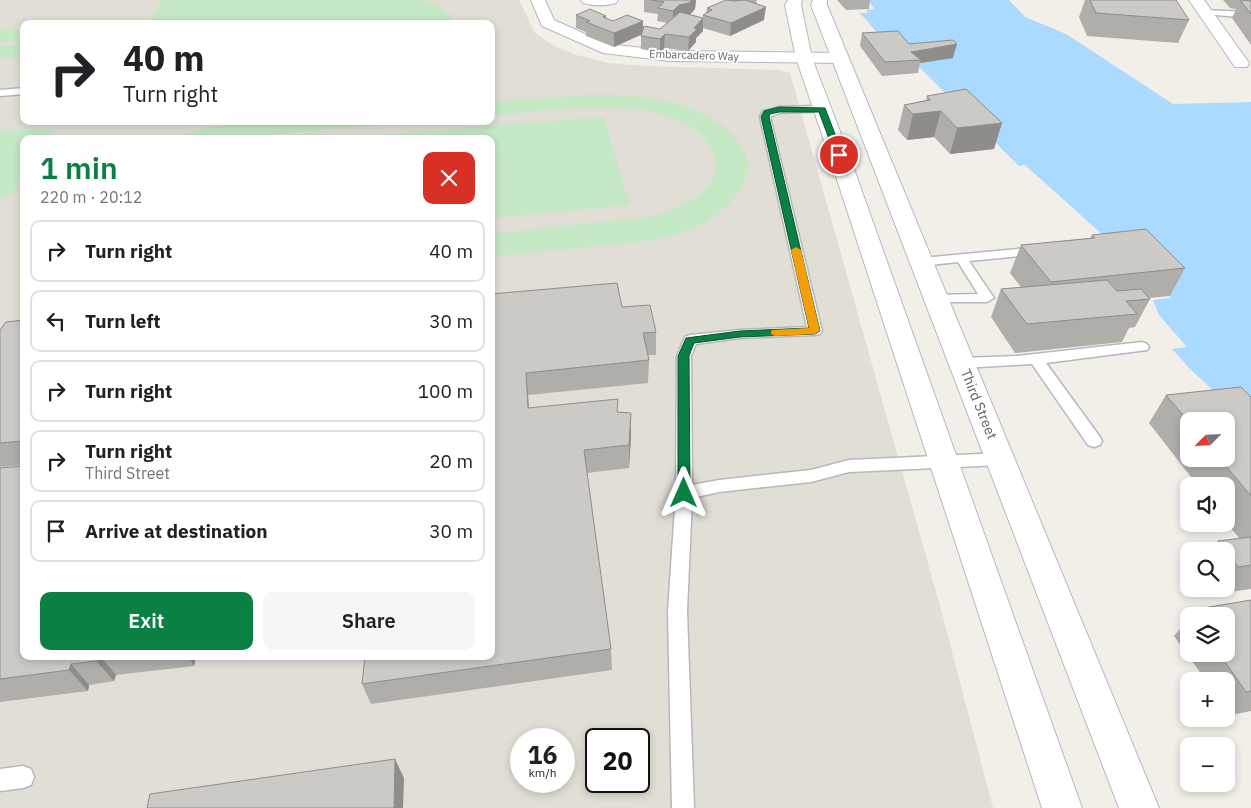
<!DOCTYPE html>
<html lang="en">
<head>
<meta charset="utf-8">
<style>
	body { margin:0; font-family:"IBM Plex Sans",sans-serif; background:#f6f6f6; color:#202124; height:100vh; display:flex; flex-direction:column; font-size:19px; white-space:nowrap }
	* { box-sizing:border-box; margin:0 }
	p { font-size:16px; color:#757577 }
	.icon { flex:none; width:28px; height:28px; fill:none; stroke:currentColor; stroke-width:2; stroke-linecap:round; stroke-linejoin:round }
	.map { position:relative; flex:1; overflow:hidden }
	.side { position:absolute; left:20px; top:135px; width:475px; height:525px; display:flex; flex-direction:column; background:#fff; border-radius:10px; box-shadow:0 2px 8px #0003 }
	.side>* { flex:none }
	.top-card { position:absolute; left:20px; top:20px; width:475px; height:105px; border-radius:10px; box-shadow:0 2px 8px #0003; background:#fff; color:#202124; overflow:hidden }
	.needle { width:32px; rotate:246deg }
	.tools { position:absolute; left:1180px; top:412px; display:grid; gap:10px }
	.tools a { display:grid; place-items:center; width:55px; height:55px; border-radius:10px; background:#fff; box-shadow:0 2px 8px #0003; font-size:25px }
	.speed { position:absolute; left:510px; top:728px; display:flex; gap:10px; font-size:25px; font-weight:700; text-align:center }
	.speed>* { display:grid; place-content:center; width:65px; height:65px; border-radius:50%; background:#fff; box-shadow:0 2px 8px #0003; line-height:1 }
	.speed small { font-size:12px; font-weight:400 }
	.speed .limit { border:2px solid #111; border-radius:8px; background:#fff; color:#111 }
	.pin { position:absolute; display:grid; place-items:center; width:42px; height:42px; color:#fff; margin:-21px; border:2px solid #fff; border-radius:50%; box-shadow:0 1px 5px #0007 }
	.me { position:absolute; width:55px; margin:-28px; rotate:0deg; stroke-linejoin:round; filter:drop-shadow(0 0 4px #0008) }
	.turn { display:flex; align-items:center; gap:18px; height:105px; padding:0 20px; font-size:22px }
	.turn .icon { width:65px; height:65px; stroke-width:2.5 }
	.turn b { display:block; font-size:35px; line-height:42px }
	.round { display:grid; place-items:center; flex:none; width:52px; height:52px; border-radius:10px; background:#f6f6f6 }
	.headline { display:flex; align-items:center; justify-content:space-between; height:85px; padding:0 20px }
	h1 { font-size:30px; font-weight:600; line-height:38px; color:#0b8043 }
	.primary-button { display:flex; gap:10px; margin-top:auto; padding:10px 20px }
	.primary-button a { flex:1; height:58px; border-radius:10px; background:#0b8043; color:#fff; font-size:20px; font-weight:600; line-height:58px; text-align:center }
	.primary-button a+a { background:#f6f6f6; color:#202124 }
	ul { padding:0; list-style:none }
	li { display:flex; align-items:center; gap:15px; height:62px; margin:0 10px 8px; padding:0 10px; border:2px solid #e0e0e0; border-radius:10px }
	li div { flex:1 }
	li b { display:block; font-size:19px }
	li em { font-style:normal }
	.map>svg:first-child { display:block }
	.education { fill:#e1ded6; fill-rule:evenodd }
	.green { fill:#c5e8c5 }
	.water { fill:#aadaff }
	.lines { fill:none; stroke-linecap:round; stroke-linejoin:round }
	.service-casing { stroke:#b5b8bc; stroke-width:3 }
	.minor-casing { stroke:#b5b8bc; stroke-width:2 }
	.secondary-casing { stroke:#b6babf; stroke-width:2 }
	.service { fill:#fff; fill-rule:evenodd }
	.minor { fill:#fff; fill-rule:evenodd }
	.secondary { fill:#fff; fill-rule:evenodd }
	.wall { fill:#afaea9; fill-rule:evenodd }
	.shaded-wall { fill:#8f8d8a }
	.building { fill:#cccac5; stroke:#8f8d8a }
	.route { fill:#0b8043; stroke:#07532c }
	.slow { fill:#f59e0b }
	.labels { text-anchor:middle; stroke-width:4; stroke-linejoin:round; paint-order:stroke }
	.far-street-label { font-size:11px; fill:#5f6368; stroke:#fff }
	.street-label { font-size:14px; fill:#5f6368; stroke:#fff }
</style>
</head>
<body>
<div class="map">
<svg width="1251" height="808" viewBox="0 0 1251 808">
	<rect width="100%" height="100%" fill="#f1efe8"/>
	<path class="education" d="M0 0H519L535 33 553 45 576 55 609 63 645 66 779 70 790 73 940 606 993 808H0ZM24 24H491V121H24ZM24 139H491V656H24ZM521 739H564V781H521ZM596 739H639V781H596Z"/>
	<path class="green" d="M162 0H424C437 4 450 11 455 24H148Z
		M24 29V40L0 42V30Z
		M24 44V51L20 57 0 58V46Z
		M587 95C636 93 705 99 738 141 747 153 750 166 745 180 737 198 721 214 704 223 669 241 628 243 589 247 557 250 524 253 491 257V234L651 217C676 209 709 198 715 170 718 159 713 150 707 142 668 90 547 111 491 116V102Z
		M603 117 630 205 491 218V139H330Z
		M251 121H423L222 139H170L206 128Z
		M55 128 48 139H24V176L9 198H0V131Z"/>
	<path class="water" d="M867 0H1009L1025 17 1066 34 1173 104 1251 102V425L1191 370 1172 349 1187 347 1159 315 1153 300 1171 298 1117 241 1104 236 1025 165 1019 166 907 55 886 43 860 13H868L866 10 875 9Z"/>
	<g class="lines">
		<defs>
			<path id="service" d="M1201 10 1251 12V18L1204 14 1200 12Z
				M24 88V94L0 96V90Z
				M822 106 826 107V111L779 113 770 117 822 331 820 334 815 335 740 338 696 344 691 356 692 485 719 480 811 470 849 460 1001 453 1007 455 1009 459 1007 463 1001 465 849 472 811 482 719 492 692 498 687 611 694 808H672L668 611 676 493 677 356 685 337 690 335 740 330 807 327 760 117 763 111 779 107Z
				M1038 247 1042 248 1044 251 1042 254 969 261 994 298 987 302H932L930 299 932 296 937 295 978 294 958 262 922 266 916 262 922 258Z
				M1142 342 1147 344 1149 347 1147 350 1046 363 1100 437 1102 441 1100 445 1094 447 1088 445 1032 364 963 368 958 366 956 363 958 360 963 358 1017 356Z
				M23 766 31 769 34 777 31 785 23 788 0 791V769Z"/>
			<path id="minor" d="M531 0H545L554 20 607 44 670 51 840 53 846 54 848 58 846 62 840 63 670 61 603 53 542 26Z
				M581 0H618L616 3C606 6 593 6 583 3Z
				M1189 0H1204L1249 63 1247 67H1235Z"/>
			<path id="secondary" d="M788 0H802L801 5 812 58 849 155 1082 808H1042L829 155 796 58 785 5Z
				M813 0H827V5L1159 808H1119L811 5Z"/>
		</defs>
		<use href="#service" class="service-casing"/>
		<use href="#minor" class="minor-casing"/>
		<use href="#secondary" class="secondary-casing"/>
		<use href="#service" class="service"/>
		<use href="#minor" class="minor"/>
		<use href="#secondary" class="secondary"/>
	</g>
	<path class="wall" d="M644 0H696L695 9 690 15 703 18V15L706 13 707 8 726 0H757L756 4 764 20 730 36 703 28V31L696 38V42L688 51 664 48 660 53 641 49V34L614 47 586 36V32L576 28V15L606 16V19L613 21H643V29H660L668 23 657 21 658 14 644 12Z
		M837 0H870L869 9 846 10Z
		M1085 0H1176L1189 20 1178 43 1087 36 1079 17Z
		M1223 0H1251V45L1232 18 1236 9 1230 8Z
		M862 33 909 44 953 58 920 63 918 73 882 76 860 46Z
		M927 96 994 149 950 154 934 137 907 140 898 130 904 105 926 100Z
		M1092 235 1185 268 1170 296 1149 298 1150 299 1135 327 1129 328 1122 342 1015 353 991 317 1001 289 1021 287 1010 273 1021 245 1090 238Z
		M491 294 622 307 656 332V355H648L649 360 648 383 528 395 529 408 631 413V436L629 468 587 473 611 649 612 670 371 704 362 684Z
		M24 320V465L0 467V330Z
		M1166 395 1251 397V589L1214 594 1210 589H1226V551H1210L1218 541 1239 538 1226 522V486H1198L1149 423ZM1189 421 1226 459H1189Z
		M0 468 24 656H196L194 666 116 675 114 681 89 685 88 691 0 702Z
		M1251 600V711L1226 716V681H1196L1202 675 1174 636 1189 619V654H1226V616H1191L1197 609Z"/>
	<path class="shaded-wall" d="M692 0H696L695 9 689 16 673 24V11L679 5Z
		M766 7 764 20 730 36 731 23Z
		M703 18V31L696 38V42L688 51 689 37 694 28Z
		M643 21V34L614 47V33Z
		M665 34 664 48 660 53V39Z
		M957 44 953 58 920 63 921 60 911 52Z
		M941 111 934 137 907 140 913 114Z
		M1002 123 994 149 950 154 957 128Z
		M526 373 528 395 530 431 528 408Z
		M631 413V436L629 468V445Z
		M98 656H100L116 675 114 681 96 661Z
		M188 656H196L194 666Z
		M71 664 89 685 88 691 69 670Z
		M395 759 404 778 403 808H394Z"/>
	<path class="building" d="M651 0H692L689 3 679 5 673 11 658 8 664 2Z
		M726 0 734 1 745 0 766 7 731 23 703 15 712 10 707 8Z
		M1090 0H1176L1189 20 1096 13Z
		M1240 0 1251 1V14Z
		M590 9 606 16 603 17 613 21 627 15 643 21 614 33 586 22 590 21 576 15Z
		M680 12 703 18 694 28 697 29 689 37 665 34 660 39 641 36 644 26 660 29Z
		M898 31 909 44 953 40 957 44 911 52 921 60 885 62 862 33Z
		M966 89 1002 123 957 128 941 111 913 114 904 105 930 100 927 96Z
		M1146 229 1185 268 1051 282 1021 245 1095 238 1092 235Z
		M1107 280 1117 291 1141 289 1150 299 1126 301 1137 314 1027 324 1001 289Z
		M617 283 622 307 650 305 656 332 643 333 649 360 526 373 528 408 618 399 617 412 631 413 629 445 584 450 611 649 362 684 365 656H491V294Z
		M24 320V441L0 443V330L6 322Z
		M1241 387 1251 397V496L1220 459H1226V421L1189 422 1166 395Z
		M24 466V656H98L96 661 71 664 69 670 0 679V468Z
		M1251 537V565L1238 567 1218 541Z
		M1251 600V691L1246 692 1221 656 1231 654 1226 648V616H1203L1197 609Z
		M395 759 394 808H147L150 794Z"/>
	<path class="route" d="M779 107 825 108 843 155 839 157 835 155 819 112H779L770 114 769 117 820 331 815 334 740 337 694 343 689 356 690 493 688 497H680L678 493V356L686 338 740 331 809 328 761 117 764 111Z"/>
	<path class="slow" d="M796 247 801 250 820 331 815 334 776 336 772 335 771 332 772 330 809 328 791 250Z"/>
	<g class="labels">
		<g class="far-street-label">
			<text transform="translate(694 55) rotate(2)" y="4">Embarcadero Way</text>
		</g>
		<g class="street-label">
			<text transform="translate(979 404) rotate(68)" y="5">Third Street</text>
		</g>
	</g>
</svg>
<div class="tools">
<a><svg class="needle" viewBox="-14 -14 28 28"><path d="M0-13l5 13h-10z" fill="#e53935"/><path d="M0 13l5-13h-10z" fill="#757577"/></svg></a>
<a><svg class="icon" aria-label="sound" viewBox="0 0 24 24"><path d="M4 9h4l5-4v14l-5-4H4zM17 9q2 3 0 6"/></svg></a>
<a><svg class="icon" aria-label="search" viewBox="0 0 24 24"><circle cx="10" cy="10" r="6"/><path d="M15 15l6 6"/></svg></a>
<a><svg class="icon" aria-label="layers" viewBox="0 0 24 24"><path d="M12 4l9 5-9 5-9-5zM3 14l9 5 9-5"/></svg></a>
<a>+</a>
<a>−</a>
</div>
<div class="speed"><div>16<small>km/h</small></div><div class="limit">20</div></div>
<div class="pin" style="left:839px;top:155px;background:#d93025"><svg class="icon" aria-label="arrive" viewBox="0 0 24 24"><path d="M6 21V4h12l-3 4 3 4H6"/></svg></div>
<svg class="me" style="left:684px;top:493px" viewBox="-20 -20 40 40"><path d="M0-17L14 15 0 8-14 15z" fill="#0b8043" stroke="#fff" stroke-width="4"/></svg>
<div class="top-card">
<div class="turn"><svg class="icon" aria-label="right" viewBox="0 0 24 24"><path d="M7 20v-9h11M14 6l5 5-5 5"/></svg><div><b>40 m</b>Turn right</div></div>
</div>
<section class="side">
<div class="headline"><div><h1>1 min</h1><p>220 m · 20:12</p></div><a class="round" style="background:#d93025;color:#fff"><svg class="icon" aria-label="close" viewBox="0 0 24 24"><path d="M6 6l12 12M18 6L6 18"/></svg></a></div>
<ul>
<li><svg class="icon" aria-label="right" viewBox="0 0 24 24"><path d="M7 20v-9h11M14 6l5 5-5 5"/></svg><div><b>Turn right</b></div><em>40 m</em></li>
<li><svg class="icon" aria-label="left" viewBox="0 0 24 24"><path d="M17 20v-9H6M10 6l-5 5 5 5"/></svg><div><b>Turn left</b></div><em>30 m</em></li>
<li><svg class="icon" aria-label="right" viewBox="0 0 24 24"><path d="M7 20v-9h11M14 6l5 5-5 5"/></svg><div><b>Turn right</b></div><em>100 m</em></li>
<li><svg class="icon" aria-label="right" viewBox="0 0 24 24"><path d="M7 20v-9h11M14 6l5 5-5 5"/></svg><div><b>Turn right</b><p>Third Street</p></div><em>20 m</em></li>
<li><svg class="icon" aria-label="arrive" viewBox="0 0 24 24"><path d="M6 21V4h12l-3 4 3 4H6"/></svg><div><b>Arrive at destination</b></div><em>30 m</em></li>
</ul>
<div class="primary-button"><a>Exit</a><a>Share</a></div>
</section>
</div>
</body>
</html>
